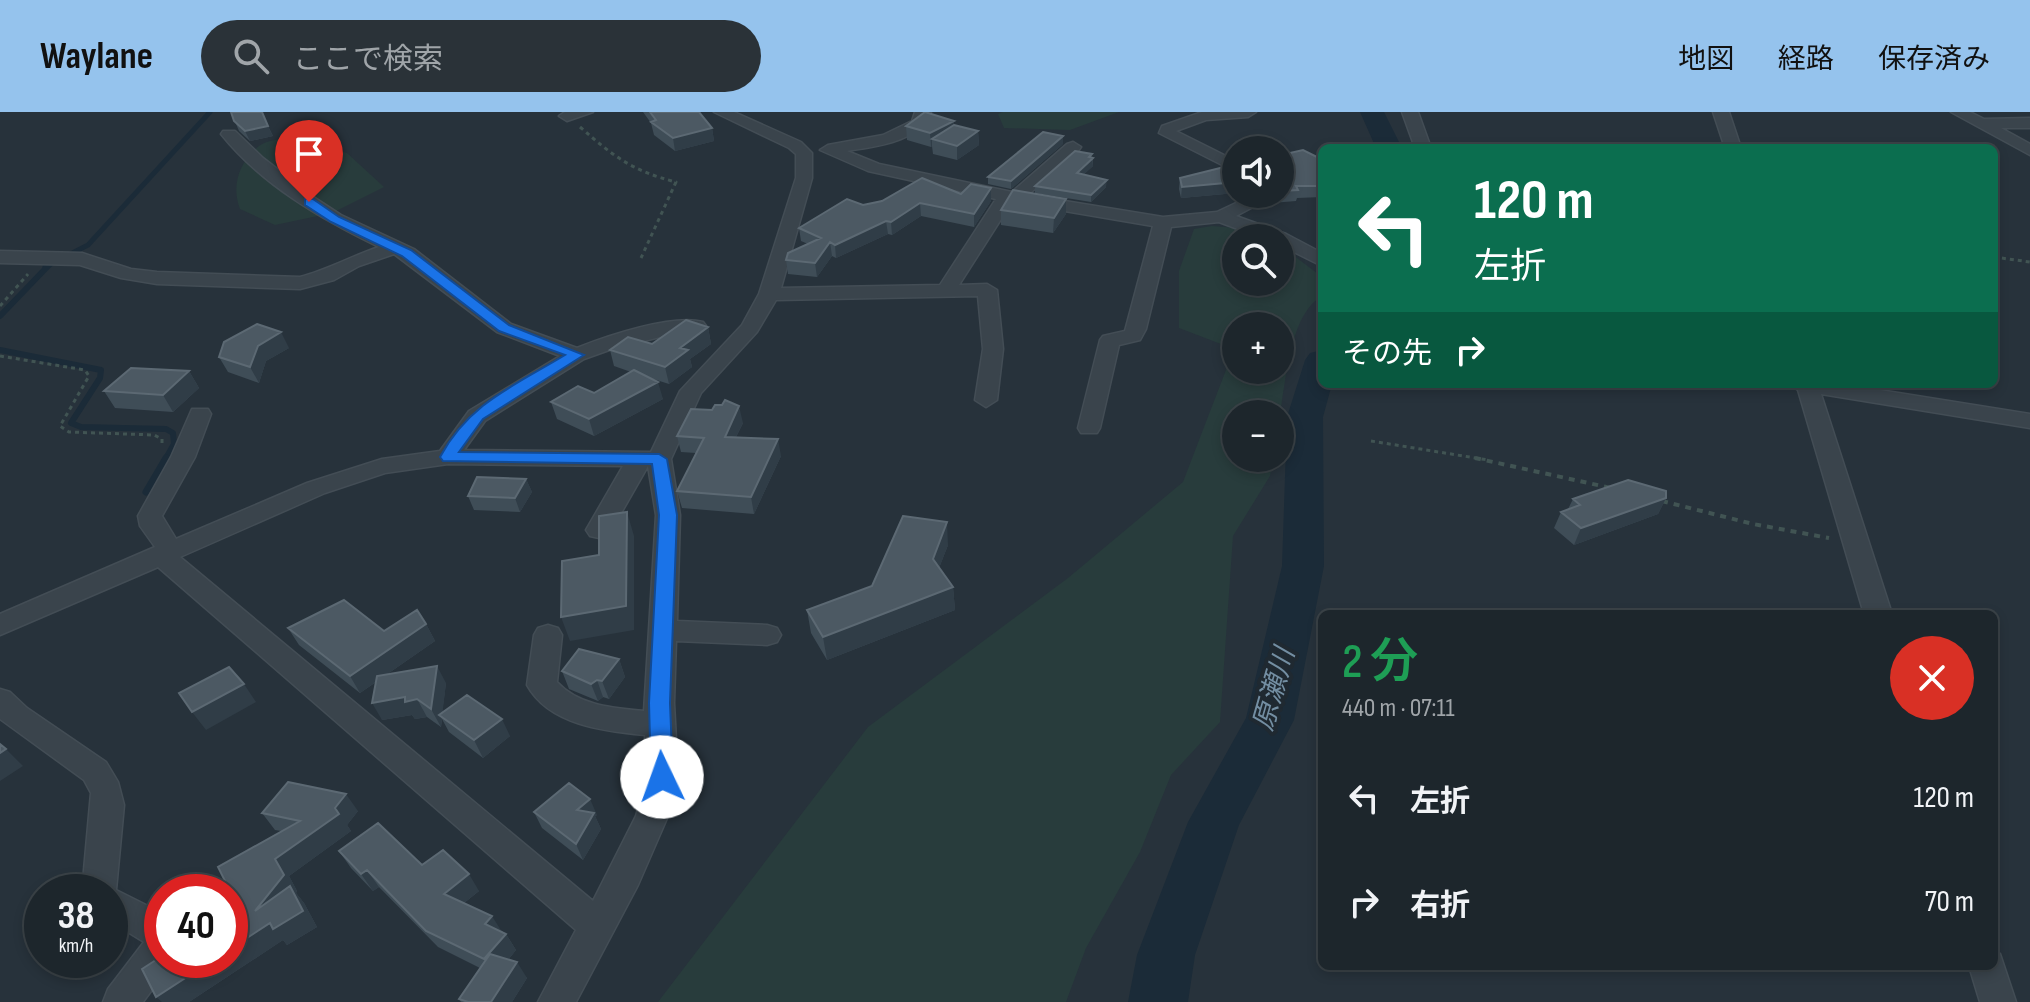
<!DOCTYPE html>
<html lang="ja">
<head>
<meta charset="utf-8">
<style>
	body { margin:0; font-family:"Sofia Sans Condensed","Noto Sans JP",sans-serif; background:#2a3238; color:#f1f3f6; height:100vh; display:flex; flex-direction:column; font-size:30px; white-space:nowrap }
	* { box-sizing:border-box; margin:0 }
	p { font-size:26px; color:#a0a5a9 }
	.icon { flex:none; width:44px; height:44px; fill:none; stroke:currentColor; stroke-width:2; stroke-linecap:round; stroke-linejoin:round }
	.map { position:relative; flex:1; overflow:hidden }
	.drawer { position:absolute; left:1318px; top:498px; width:680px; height:360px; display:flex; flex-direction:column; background:#1d262c; border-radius:12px; box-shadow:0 4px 12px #0003,0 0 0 2px #3b4348 }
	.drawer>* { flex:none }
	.hud { position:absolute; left:1318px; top:32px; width:680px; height:244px; border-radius:12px; box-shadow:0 4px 12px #0003,0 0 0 2px #3b4348; background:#0b6e4f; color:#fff; overflow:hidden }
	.fabs { position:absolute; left:1222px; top:24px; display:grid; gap:16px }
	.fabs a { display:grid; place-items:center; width:72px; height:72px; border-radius:50%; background:#1d262c; box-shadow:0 4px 12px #0003,0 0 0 2px #3b4348; font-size:40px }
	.speed { position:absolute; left:24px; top:762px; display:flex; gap:16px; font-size:40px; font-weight:700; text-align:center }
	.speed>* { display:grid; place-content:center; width:104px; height:104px; border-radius:50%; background:#1d262c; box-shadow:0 4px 12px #0003,0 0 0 2px #3b4348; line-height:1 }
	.speed small { font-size:20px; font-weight:400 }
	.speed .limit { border:12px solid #d22; background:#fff; color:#111 }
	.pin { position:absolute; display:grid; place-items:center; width:68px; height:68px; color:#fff; margin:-82px -34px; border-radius:50% 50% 50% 0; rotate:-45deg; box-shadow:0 0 8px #0007 }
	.pin .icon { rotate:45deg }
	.me { position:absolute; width:88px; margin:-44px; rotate:357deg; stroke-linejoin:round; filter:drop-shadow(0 0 6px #0008) }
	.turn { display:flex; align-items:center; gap:28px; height:168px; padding:0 24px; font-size:36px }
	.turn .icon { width:104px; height:104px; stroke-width:2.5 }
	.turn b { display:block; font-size:56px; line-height:68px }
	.then { display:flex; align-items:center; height:76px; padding:0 24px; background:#0003; gap:16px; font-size:30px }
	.round { display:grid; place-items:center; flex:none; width:84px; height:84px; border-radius:42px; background:#2a3238 }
	.head { display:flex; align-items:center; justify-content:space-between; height:136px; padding:0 24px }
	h1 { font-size:48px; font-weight:600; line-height:60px; color:#1e9e55 }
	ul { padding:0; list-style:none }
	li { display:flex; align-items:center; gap:24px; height:104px; padding:0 24px }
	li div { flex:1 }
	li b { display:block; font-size:30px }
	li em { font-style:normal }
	header { display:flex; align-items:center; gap:48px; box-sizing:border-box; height:112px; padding:0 40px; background:#95c3ed; color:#111 }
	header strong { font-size:38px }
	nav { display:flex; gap:44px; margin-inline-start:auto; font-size:28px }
	.search { width:560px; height:72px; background:#2a3238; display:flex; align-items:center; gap:20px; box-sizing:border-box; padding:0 28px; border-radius:44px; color:#a0a5a9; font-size:30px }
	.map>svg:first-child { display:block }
	.green { fill:#283c3c; fill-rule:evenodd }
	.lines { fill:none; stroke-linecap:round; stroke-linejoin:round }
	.stream-far2 { stroke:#1b2b38; stroke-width:5 }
	.stream-far1 { stroke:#1b2b38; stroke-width:6 }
	.stream { stroke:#1b2b38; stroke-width:7 }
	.river { fill:#1b2b38; fill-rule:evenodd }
	.minor-casing { stroke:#434d55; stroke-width:3 }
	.path-far1 { stroke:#415453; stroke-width:3; stroke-dasharray:4 4; stroke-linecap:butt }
	.path { stroke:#415453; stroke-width:4; stroke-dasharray:6 6; stroke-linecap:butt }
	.minor { fill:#3a444c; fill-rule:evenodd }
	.wall { fill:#3f4d57 }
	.shaded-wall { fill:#303d47 }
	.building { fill:#4c5963; stroke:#5c6973; stroke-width:2 }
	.route { fill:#1a73e8; stroke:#114b97; stroke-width:2 }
	.labels { text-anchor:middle; stroke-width:8; stroke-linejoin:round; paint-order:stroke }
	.water-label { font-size:28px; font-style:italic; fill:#738ea2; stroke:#1f2931 }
</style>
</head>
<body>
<header>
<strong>Waylane</strong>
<div class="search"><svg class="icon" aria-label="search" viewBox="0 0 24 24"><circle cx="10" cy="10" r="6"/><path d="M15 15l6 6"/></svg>ここで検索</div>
<nav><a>地図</a><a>経路</a><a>保存済み</a></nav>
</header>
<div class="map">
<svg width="2030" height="890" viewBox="0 0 2030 890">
	<rect width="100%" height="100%" fill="#27323b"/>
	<path class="green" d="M1003 0H1119L1070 18 1004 16 998 2Z
		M291 25 347 41 384 75 332 101 275 113 240 97C231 74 239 50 259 34 267 28 282 27 291 25Z
		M1212 114 1236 116 1263 126H1236V170H1280V133L1322 165V184C1290 202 1286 268 1280 303L1236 302V346H1273L1270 364 1233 424 1220 610 1171 663 1140 740 1086 836 1066 890H658L868 615 1068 466 1183 370 1234 237 1179 216V159L1194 117ZM1236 214H1280V258H1236Z"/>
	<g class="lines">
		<path class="stream-far2" d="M45 155 88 133 210 0"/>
		<path class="stream-far1" d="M0 204 49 153
			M0 238 101 258 100 266 71 311 81 315 166 317 173 321 174 332 165 348"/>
		<path class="stream" d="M146 380 166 346"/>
		<path class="river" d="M1360 0H1384L1402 36H1376Z
			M1322 238V272H1332L1323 305 1324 454 1294 608 1239 713 1195 843 1188 890H1128L1137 843 1188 710 1246 606 1282 454 1287 305 1305 248 1310 241Z"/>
		<defs>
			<path id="minor" d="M593 0 567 9 559 4 565 0Z
				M714 0H734L801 30 812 41V66L781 176 940 173 996 87 868 59 820 38 828 33 883 23 912 9 915 0H931C918 31 876 34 847 39L879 52 1012 80 1067 32 1073 30 1081 35 1079 38 1028 83 1163 105 1217 100 1255 82H1277L1236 104 1286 122 1322 141V154L1280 133V126H1262L1219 110 1171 115 1146 217 1140 228 1119 233 1100 316 1097 321H1081L1078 316 1100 228 1103 224 1125 219 1153 114 1012 90 959 173 987 172 997 178 1003 237 997 288 986 295 975 288 983 237 978 184 776 188 757 220 701 281 671 347 680 403 677 509 767 513 777 516 781 523 777 530 767 533 676 529 674 591 678 665 668 704 638 773 576 890H538L576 818 158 455 0 523V502L155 435 140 414 138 404 171 345 192 297H208L211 302 195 345 162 404 176 427 307 371 382 347 440 339 469 299 560 244 497 220 394 142 359 154 334 168 300 177 157 172 121 166 80 153 0 151V139L82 141 131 157 157 160 300 165C327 158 352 144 379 135 321 107 262 73 221 22L223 19H235L263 46 315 86 341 103 414 137 511 212 577 236C607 224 672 202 703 210L706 214 703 218 676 221 612 237 584 247 485 309 464 338 651 340 680 279 742 213 759 182 796 66V42L789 36ZM448 352 623 354 586 418 590 424 599 426 608 424 648 354 656 403 644 599C614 596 579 594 557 570L562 523 558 516 548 513 538 516 534 523 527 573C549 613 604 619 645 623L646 665 636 704 593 789 180 445 325 381 385 361Z
				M1202 0H1256L1248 5 1206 8 1176 19 1236 49V60L1159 21 1162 14Z
				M1402 0H1418L1431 36H1415Z
				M1713 0H1729L1741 36H1725Z
				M1951 0H1970L1984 7 2030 6V16H2001L2030 32V43Z
				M1790 272H1842L2030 302V316L1821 282 1892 502H1864L1798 278Z
				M0 577 10 580 27 596 106 650 118 670 124 693 116 778 162 801V848H174L143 890H103L108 877 144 830 110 809V780H82L91 681 84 668 0 607Z
				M1994 840 2000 842 2016 890H1980L1969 854H1994Z"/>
		</defs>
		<use href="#minor" class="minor-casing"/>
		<path class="path-far1" d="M580 15C613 44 632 59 676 70L641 146
			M1994 145 2030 150
			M0 194 28 162
			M0 244 85 258 89 264 60 314 69 320 154 323 162 327V332
			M1371 329 1488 348"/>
		<path class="path" d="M1475 346 1611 376
			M1662 389 1753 412 1829 426"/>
		<use href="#minor" class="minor"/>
	</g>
	<path class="wall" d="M231 0 268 14 273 24 250 29 239 19Z
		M643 0H699L712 16 714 29 675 39 654 23 651 11Z
		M954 13 978 19 979 33 957 48 933 42 932 34 931 35 907 28 906 14Z
		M1063 32 1011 77 988 72V65Z
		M1280 38 1322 49V85L1297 86 1296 89 1272 91 1274 82H1280Z
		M1092 46H1093V54L1083 63 1106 75 1091 90 1035 81V74Z
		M1236 52V81L1181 86 1179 77 1180 66Z
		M991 76V89L974 115 921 104 892 123 888 122 836 146 832 144 817 165 788 162 786 148 808 132 801 129 799 116 863 93 961 82Z
		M1001 98 1066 102 1053 121 1001 113Z
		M708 215 711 232 690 247 692 255 669 272 650 266 663 287 594 324 557 307 551 290 594 281 631 260 614 254 610 238 652 232Z
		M289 236 266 249 259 271 228 260 219 245Z
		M189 259 199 276 173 300 115 296 104 279Z
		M712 298 743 311 736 325 781 344 754 402 682 396 677 379 696 341 681 340 677 324Z
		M526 367 532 380 520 400 474 398 468 384Z
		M1666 386 1658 402 1574 433 1554 416 1561 400 1568 397 1573 387Z
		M948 433 939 456 953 475 955 498 827 548 811 521 807 498 872 474Z
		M426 512 435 529 386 563 446 571 442 601 510 624 483 646 449 620 442 607 441 615 427 605 415 607 412 603 382 608 376 570 360 581 299 533 288 516 384 519Z
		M619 547 625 565 609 587 603 585 598 589 569 577 562 559Z
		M358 699 347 713 351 719 289 764 297 779 296 781 304 791 317 815 287 833 283 828 189 890H162L238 795 281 719 275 718 262 701Z
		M534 700 597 703 595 704 601 717 583 748 542 716Z
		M339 739 422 753 479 779 464 791 506 822 516 838 508 848 527 866 512 890H461L459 887 480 856 438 835 379 775 373 779 351 756Z"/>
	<path class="shaded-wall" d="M954 9V23L932 27V34L931 35 930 21Z
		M268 14 273 24 250 29 245 19Z
		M712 16 714 29 675 39 673 26Z
		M978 19 979 33 957 48V34Z
		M1063 24V32L1011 77V69Z
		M1092 42 1093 54 1077 69V61Z
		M1107 68 1106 75 1091 90V83Z
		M1236 70V81L1181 86 1182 75Z
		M991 76V89L974 115V102Z
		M1066 87V102L1053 121 1054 106Z
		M920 91 921 104 892 123 891 110Z
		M886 109 888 122 836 146 835 133Z
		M830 130 832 144 817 165 815 151Z
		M708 215 711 232 690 247 692 255 669 272 665 255 680 236Z
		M281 220 289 236 266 249 259 271 250 255 258 234Z
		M189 259 199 276 173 300 163 283Z
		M658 270 663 287 594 324 589 307Z
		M739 294 743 311 728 341 725 325Z
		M778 327 781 344 754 402 751 385Z
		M526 367 532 380 520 400 515 386Z
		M1666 386 1658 402 1574 433 1581 416Z
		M627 400 634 424V518L570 529 561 505Z
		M947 410 948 433 934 469 933 447Z
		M953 475 955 498 827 548 823 525Z
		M426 512 435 529 360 581 350 564Z
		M619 547 625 565 609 587 602 569Z
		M437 554 446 571 442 605 439 603 442 607 441 615 431 597Z
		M597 568 603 585 598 589 591 572Z
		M244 572 256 590 206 618 192 600Z
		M405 585 417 587 427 605 415 607 412 603 382 608 372 591Z
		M502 607 510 624 483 646 474 628Z
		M6 637 23 654 0 669V641Z
		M346 682 358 699 347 713 351 719 289 764 297 779 296 781 304 791 317 815 287 833 283 828 189 890H162L156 885 213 848H230V837L255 799 275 747 335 696Z
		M590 687 597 703 595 704 601 717 583 748 576 732 577 698Z
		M367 758 379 775 373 779 361 762Z
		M469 762 479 779 455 798 444 782Z
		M492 804 502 820 485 812Z
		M506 822 516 838 495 864 484 847Z
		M517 850 527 866 512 890H491Z"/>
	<path class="building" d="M231 0H262L268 14 245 19 234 9Z
		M650 0H699L712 16 673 26 651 10 656 8Z
		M925 0 954 9 930 21 906 14Z
		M954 13 978 19 957 34 932 27Z
		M1043 20 1063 24 1011 69 988 65Z
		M1278 34 1290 41 1303 38 1321 47 1322 74H1296L1298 78 1280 79V70L1281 69H1280V38H1263Z
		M1075 39 1092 42 1089 45 1093 46 1077 61 1107 68 1091 83 1035 74Z
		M1236 52V70L1182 75 1180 66Z
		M922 66 961 82 971 72 991 76 974 102 920 91 891 110 886 109 835 133 830 130 815 151 786 148 788 141 821 126 799 116 847 87 863 93 882 89Z
		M1013 78 1066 87 1054 106 1001 98Z
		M686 208 708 215 680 236 688 238 665 255 610 238 628 225 652 232Z
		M257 212 281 220 258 234 250 255 219 245 224 230Z
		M131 256 189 259 163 283 104 279Z
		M634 258 658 270 589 307 551 290 578 274 594 281Z
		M725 288 739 294 725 325 778 327 751 385 677 379 704 326 677 324 691 297 712 298 715 293H722Z
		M477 365 526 367 515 386 468 384Z
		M1628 368 1666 379V386L1581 416 1561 400 1580 393 1573 387Z
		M627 400 626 494 561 505 562 449 599 443V404Z
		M903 404 947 410 933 447 953 475 823 525 807 498 872 474Z
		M344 488 384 519 417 498 426 512 350 564 288 516Z
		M579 537 619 547 602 569 597 568 591 572 562 559Z
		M437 554 431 597 417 587 405 590V585L372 591 377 564Z
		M229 555 244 572 192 600 179 581Z
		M467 583 502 607 474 628 439 603Z
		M0 632 6 637 0 641Z
		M288 670 346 682 335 696 339 702 275 747 284 763 255 799 290 774 303 799 273 817 270 811 230 837V800L238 795 218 755 300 709 262 701Z
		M569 671 590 687 577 698 594 701 576 732 534 700Z
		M378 711 422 753 443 738 469 762 444 782 492 804 485 812 506 822 484 847 426 819 367 758 361 762 339 739Z
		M490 842 517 850 491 890H468L459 887Z
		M162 844V848H213L156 885 142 857Z"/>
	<path class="route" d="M305 87H313L339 105 411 138 509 213 584 243 483 307 459 340 659 342 667 347 677 403 670 591 673 665 670 671 662 674 655 671 651 665 649 591 659 403 652 352 443 349 440 345C469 291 514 274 565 243L499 219 402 144 331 110 305 93Z"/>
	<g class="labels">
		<g class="water-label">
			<text transform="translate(1273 577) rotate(-74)" y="10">原瀬川</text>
		</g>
	</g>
</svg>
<div class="fabs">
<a><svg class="icon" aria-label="sound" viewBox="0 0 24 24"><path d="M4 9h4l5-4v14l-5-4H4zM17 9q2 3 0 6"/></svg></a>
<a><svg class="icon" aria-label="search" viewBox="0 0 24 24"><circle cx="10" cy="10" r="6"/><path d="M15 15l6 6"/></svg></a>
<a>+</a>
<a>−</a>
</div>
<div class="speed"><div>38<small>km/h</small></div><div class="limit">40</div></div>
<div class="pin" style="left:309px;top:90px;background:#d93025"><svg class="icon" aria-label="arrive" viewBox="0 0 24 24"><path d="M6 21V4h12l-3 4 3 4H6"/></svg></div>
<svg class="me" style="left:662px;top:665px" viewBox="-20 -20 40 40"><circle r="19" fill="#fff"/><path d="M0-13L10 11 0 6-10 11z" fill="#1a73e8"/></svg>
<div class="hud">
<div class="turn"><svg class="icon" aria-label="left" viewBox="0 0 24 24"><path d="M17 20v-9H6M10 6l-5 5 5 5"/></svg><div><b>120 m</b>左折</div></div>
<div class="then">その先<svg class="icon" aria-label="right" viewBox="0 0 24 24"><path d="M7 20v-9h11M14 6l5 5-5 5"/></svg></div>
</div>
<section class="drawer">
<div class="head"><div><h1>2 分</h1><p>440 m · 07:11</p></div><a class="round" style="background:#d93025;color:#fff"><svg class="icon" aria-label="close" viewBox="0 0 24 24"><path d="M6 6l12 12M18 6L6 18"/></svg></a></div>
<ul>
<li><svg class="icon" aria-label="left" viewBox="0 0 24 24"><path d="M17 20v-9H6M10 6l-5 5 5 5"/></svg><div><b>左折</b></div><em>120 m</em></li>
<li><svg class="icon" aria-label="right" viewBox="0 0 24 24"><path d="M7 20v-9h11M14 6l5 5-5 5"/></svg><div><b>右折</b></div><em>70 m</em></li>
</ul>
</section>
</div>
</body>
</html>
